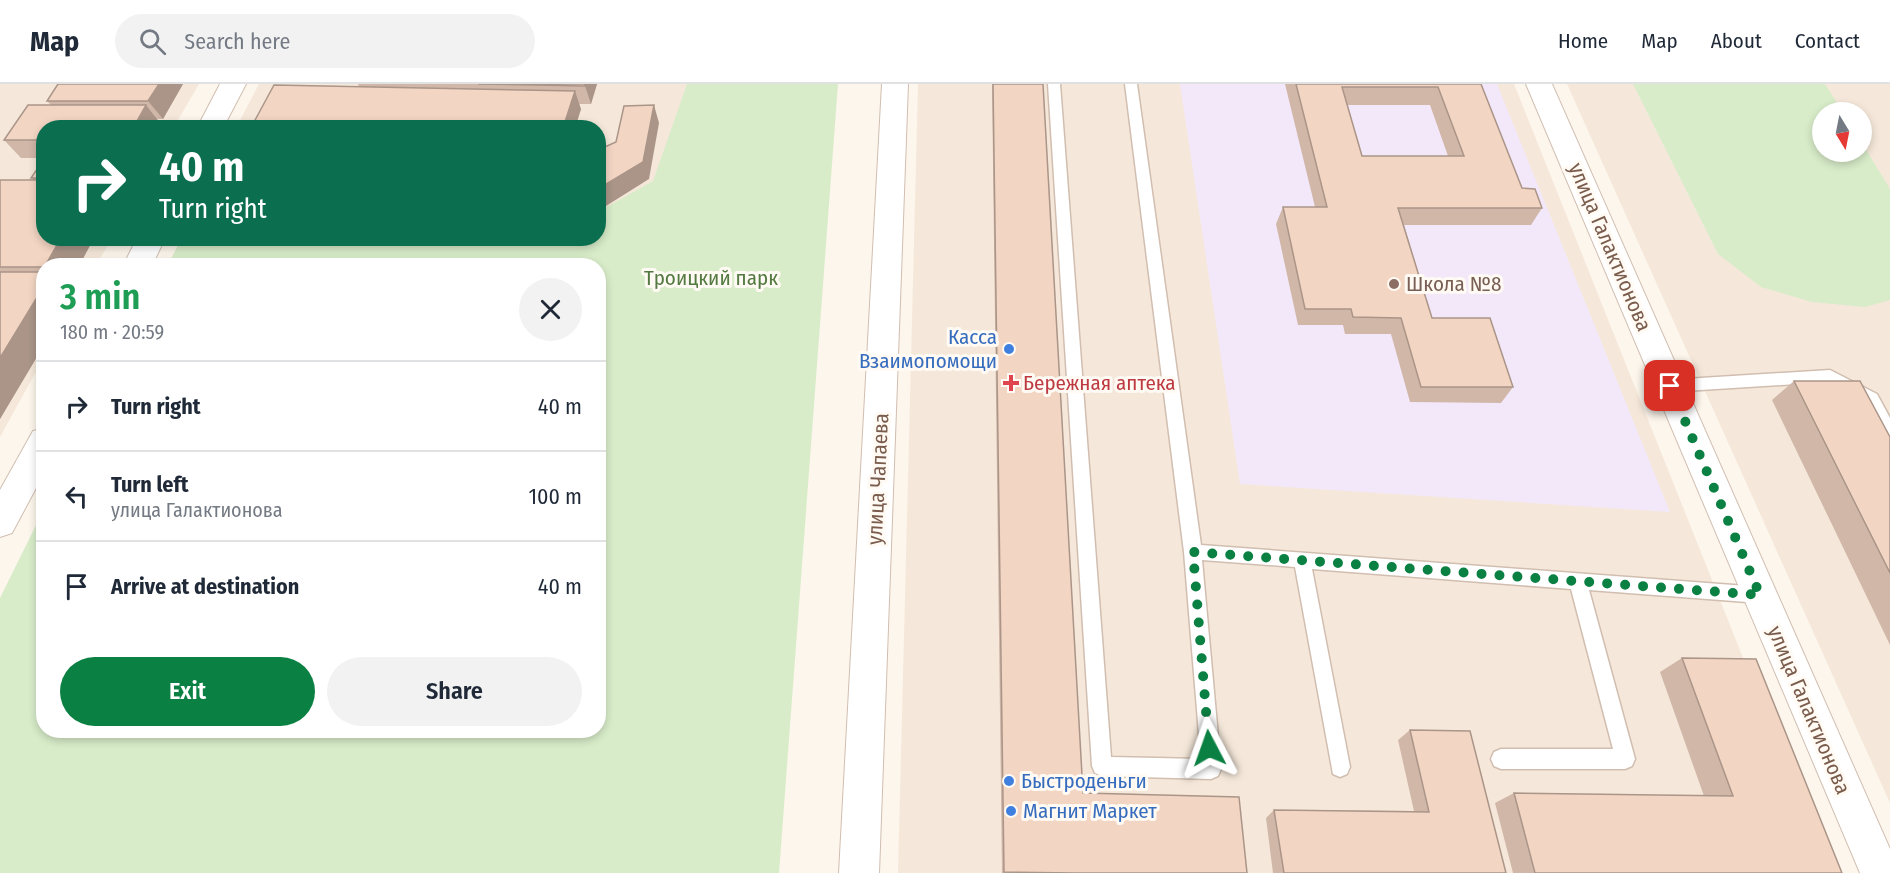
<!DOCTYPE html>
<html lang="en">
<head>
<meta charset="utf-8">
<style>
	body { margin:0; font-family:"Fira Sans Condensed",sans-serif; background:#f2f2f3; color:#1f2937; height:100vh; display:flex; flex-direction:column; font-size:22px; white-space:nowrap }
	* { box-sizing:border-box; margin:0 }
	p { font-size:20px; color:#747a83 }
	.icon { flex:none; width:33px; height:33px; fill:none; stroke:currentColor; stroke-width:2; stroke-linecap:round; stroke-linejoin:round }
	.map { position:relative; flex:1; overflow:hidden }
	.details { position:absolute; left:36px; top:174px; width:570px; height:480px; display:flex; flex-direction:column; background:#fff; border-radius:24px; box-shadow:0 3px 9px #0003 }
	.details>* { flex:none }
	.top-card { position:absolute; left:36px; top:36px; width:570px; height:126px; border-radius:24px; box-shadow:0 3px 9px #0003; background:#0b6e4f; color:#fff; overflow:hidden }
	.needle { width:39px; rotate:170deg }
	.buttons { position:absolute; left:1812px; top:18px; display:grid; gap:12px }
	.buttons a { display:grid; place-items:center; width:60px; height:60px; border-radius:50%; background:#fff; box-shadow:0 3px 9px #0003; font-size:30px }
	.pin { position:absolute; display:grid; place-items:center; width:51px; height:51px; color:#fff; margin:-26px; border-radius:12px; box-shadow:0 3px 9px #0006 }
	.me { position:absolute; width:66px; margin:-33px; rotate:356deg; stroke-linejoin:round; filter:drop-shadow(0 0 4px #0008) }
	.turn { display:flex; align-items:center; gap:21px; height:126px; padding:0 24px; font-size:27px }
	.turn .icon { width:78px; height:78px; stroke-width:2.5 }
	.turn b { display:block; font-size:42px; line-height:51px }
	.round { display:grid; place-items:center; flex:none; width:63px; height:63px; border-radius:32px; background:#f2f2f3 }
	.overview { display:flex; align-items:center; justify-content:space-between; height:102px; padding:0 24px }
	h1 { font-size:36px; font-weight:600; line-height:45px; color:#1e9e55 }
	.primary-button { display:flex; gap:12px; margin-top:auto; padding:12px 24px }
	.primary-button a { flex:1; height:69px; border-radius:36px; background:#0b8043; color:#fff; font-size:24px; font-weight:600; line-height:69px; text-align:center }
	.primary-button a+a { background:#f2f2f3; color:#1f2937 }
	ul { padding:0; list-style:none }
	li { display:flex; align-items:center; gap:18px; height:90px; padding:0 24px; border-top:2px solid #e0e1e3 }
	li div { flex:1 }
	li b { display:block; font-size:22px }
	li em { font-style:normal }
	header { display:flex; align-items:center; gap:36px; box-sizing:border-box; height:84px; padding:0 30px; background:#fff; border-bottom:2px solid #e0e1e3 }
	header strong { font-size:28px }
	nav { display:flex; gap:33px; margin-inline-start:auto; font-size:21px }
	.search { width:420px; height:54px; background:#f2f2f3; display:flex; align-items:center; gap:15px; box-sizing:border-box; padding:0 21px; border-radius:33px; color:#747a83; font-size:22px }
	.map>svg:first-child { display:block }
	.residential { fill:#f5e8da; fill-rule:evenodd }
	.education { fill:#f3e8fa }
	.green { fill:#d8ecc9 }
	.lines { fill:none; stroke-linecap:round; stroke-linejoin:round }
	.service-casing { stroke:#d1beb0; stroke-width:3 }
	.minor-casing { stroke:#d1beb0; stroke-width:2 }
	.tertiary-casing { stroke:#d1beb0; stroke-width:2 }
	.service { fill:#fff; fill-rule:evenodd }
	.minor { fill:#fff; fill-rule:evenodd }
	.tertiary { fill:#fff; fill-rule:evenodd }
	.wall { fill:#d1b7a8; fill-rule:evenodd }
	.shaded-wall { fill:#aa9588 }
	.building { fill:#f3d5c3; stroke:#aa9588; stroke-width:1.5; fill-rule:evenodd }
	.route { stroke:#0b8043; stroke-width:10; stroke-dasharray:0 18 }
	.education-dot { fill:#8d6e63; stroke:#fffaf3; stroke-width:2 }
	.shop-dot { fill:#3f7fe0; stroke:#fffaf3; stroke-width:2 }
	.health-dot { fill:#e0444e; stroke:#fffaf3; stroke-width:2 }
	.labels { text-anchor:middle; stroke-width:6; stroke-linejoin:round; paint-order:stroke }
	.street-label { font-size:21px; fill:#7a5c4d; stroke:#fffaf3 }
	.park-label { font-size:21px; fill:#537a41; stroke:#fffaf3 }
	.education-label { font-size:21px; fill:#785e54; stroke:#fffaf3; text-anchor:start }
	.shop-label { font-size:21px; fill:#366cbe; stroke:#fffaf3; text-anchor:start }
	.health-label { font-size:21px; fill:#be3a42; stroke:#fffaf3; text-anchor:start }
</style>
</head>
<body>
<header>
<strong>Map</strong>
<div class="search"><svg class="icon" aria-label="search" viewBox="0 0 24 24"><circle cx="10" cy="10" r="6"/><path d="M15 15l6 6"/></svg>Search here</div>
<nav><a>Home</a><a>Map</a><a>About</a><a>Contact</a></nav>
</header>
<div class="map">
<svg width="1890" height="789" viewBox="0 0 1890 789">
	<rect width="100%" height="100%" fill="#fdf6ec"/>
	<path class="residential" d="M0 0H199L174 43 44 44V154L112 155 96 181 44 182 43 275 0 353Z
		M259 0H708L682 94 599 135 598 44H236Z
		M918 0H1514L1829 789H898Z
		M1567 0H1890V719ZM1822 28H1862V68H1822Z"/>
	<path class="education" d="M1180 0H1497L1670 428 1240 400Z"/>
	<path class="green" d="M687 0H838L779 789H0V514L43 427 44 646H598V182L168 181 181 155 598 154 599 124H605L653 97Z
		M1633 0H1825L1843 28H1822V68H1862V59L1890 105V216L1865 223 1812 218 1761 203 1718 170Z"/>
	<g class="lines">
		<defs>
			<path id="service" d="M1048 0H1060L1111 673 1201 675 1184 468 1125 0H1137L1201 461 1760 503 1766 505 1769 511 1766 517 1760 519 1589 506 1635 675 1632 682 1625 685H1501L1494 682 1491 675 1494 668 1501 665H1613L1571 505 1312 485 1350 683 1347 690 1340 693 1333 690 1295 483 1202 476 1221 685 1218 692 1211 695 1102 692 1095 689 1092 682Z
				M1830 286 1877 310 1890 334V356L1884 354 1865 320 1828 298 1669 308 1663 306 1661 302 1663 298 1669 296Z"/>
			<path id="minor" d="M220 0H246L223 44H197Z
				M1526 0H1552L1890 765V789H1860Z
				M137 154H165L152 182H123Z
				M44 344V389L12 449 0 453V406L33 347Z"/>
			<path id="tertiary" d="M882 0H908L879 789H839Z"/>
		</defs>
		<use href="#service" class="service-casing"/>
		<use href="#minor" class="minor-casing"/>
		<use href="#tertiary" class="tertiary-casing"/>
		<use href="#service" class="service"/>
		<use href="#minor" class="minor"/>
		<use href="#tertiary" class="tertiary"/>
	</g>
	<path class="wall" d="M58 0H183L163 35H157L160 39 158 44H44V74H21L4 56 51 21 47 17Z
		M358 0H597L591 20H579L581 25 575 44H258L254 38 359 3Z
		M992 0H1043L1083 709 1247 789H1002Z
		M1285 0H1481L1522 104 1542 124 1531 141H1404L1432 234 1513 303 1501 319 1410 318 1391 250H1345L1343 241H1298L1276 140 1283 123H1315ZM1347 21H1430L1448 72H1362Z
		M44 75V154H94L79 182H44V261L0 335V96H33L31 94Z
		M1794 297 1890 353V561L1772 316Z
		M1682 574 1842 789H1513L1495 719 1514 709 1704 712 1660 588Z
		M1410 646 1506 789H1273L1266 734 1274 726 1414 727 1398 656Z"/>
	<path class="shaded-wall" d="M159 0H183L163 35 148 17Z
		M585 0H597L591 20 585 2Z
		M575 7 581 25 575 44H563Z
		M146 21 160 39 158 44H133Z
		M654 21 659 39 649 95 598 127V105Z
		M61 154H94L79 182H45Z
		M44 202V261L0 335V274Z"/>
	<path class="building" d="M58 0H159L148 17H47Z
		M478 0H585V2Z
		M993 0H1043L1083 709 1239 713 1247 789H1076L1004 788Z
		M1296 0H1481L1522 104 1535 105 1542 124H1398L1432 234H1490L1513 303H1421L1401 234 1353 233 1351 225H1305L1283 123H1327ZM1342 3H1438L1464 72H1362Z
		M274 1 575 7 563 44H511L254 38Z
		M28 21H146L133 44H44V56H4Z
		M654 21 643 78 598 105V66L616 58 624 22Z
		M44 75V94H31Z
		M0 96H44V154H61L45 182H44V183H0Z
		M0 188H44V202L0 274Z
		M1794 297H1860L1890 353V489Z
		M1682 574 1756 575 1842 789H1535L1514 709 1733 712Z
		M1410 646 1470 647 1506 789H1284L1274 726 1429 728Z"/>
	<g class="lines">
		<path class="route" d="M1209 664 1193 468 1760 511 1670 302"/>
	</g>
	<circle class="education-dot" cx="1394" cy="200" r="6"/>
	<g class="shop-dot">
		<circle cx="1009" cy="265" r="6"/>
		<circle cx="1009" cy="697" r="6"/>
		<circle cx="1011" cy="727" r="6"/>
	</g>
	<path class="health-dot" d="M1008 290h6v6h6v6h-6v6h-6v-6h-6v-6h6z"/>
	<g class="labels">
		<g class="street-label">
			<text transform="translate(1610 163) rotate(67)" y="7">улица Галактионова</text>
			<text transform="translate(878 395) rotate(-87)" y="7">улица Чапаева</text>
			<text transform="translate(1809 626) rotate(67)" y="7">улица Галактионова</text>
		</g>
		<g class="park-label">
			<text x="711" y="201">Троицкий парк</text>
		</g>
		<g class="education-label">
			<text x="1406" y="207">Школа №8</text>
		</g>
		<g class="shop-label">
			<text x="997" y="260" text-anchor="end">Касса<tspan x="997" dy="24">Взаимопомощи</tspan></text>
			<text x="1021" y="704">Быстроденьги</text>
			<text x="1023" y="734">Магнит Маркет</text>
		</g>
		<g class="health-label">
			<text x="1023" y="306">Бережная аптека</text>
		</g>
	</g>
</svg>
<div class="buttons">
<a><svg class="needle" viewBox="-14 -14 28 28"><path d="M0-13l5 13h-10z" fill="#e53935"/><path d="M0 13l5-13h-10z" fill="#747a83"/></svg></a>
</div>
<div class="pin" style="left:1670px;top:302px;background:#d93025"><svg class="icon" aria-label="arrive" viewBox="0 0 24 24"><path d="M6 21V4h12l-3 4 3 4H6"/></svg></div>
<svg class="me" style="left:1209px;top:664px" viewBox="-20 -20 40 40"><path d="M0-17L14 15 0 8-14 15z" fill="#0b8043" stroke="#fff" stroke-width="4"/></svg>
<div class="top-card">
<div class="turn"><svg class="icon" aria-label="right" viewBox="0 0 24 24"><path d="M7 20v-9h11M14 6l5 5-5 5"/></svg><div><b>40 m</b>Turn right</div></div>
</div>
<section class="details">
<div class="overview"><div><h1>3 min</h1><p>180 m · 20:59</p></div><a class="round"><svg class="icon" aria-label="close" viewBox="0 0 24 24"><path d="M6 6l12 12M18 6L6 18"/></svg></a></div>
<ul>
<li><svg class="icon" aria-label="right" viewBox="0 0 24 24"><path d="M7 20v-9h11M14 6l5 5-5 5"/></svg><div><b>Turn right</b></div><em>40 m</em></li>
<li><svg class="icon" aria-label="left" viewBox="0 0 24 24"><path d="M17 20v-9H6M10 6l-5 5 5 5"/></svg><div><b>Turn left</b><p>улица Галактионова</p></div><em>100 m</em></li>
<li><svg class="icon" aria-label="arrive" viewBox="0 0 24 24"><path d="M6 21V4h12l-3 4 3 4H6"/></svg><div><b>Arrive at destination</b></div><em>40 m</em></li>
</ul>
<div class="primary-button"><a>Exit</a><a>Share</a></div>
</section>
</div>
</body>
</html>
